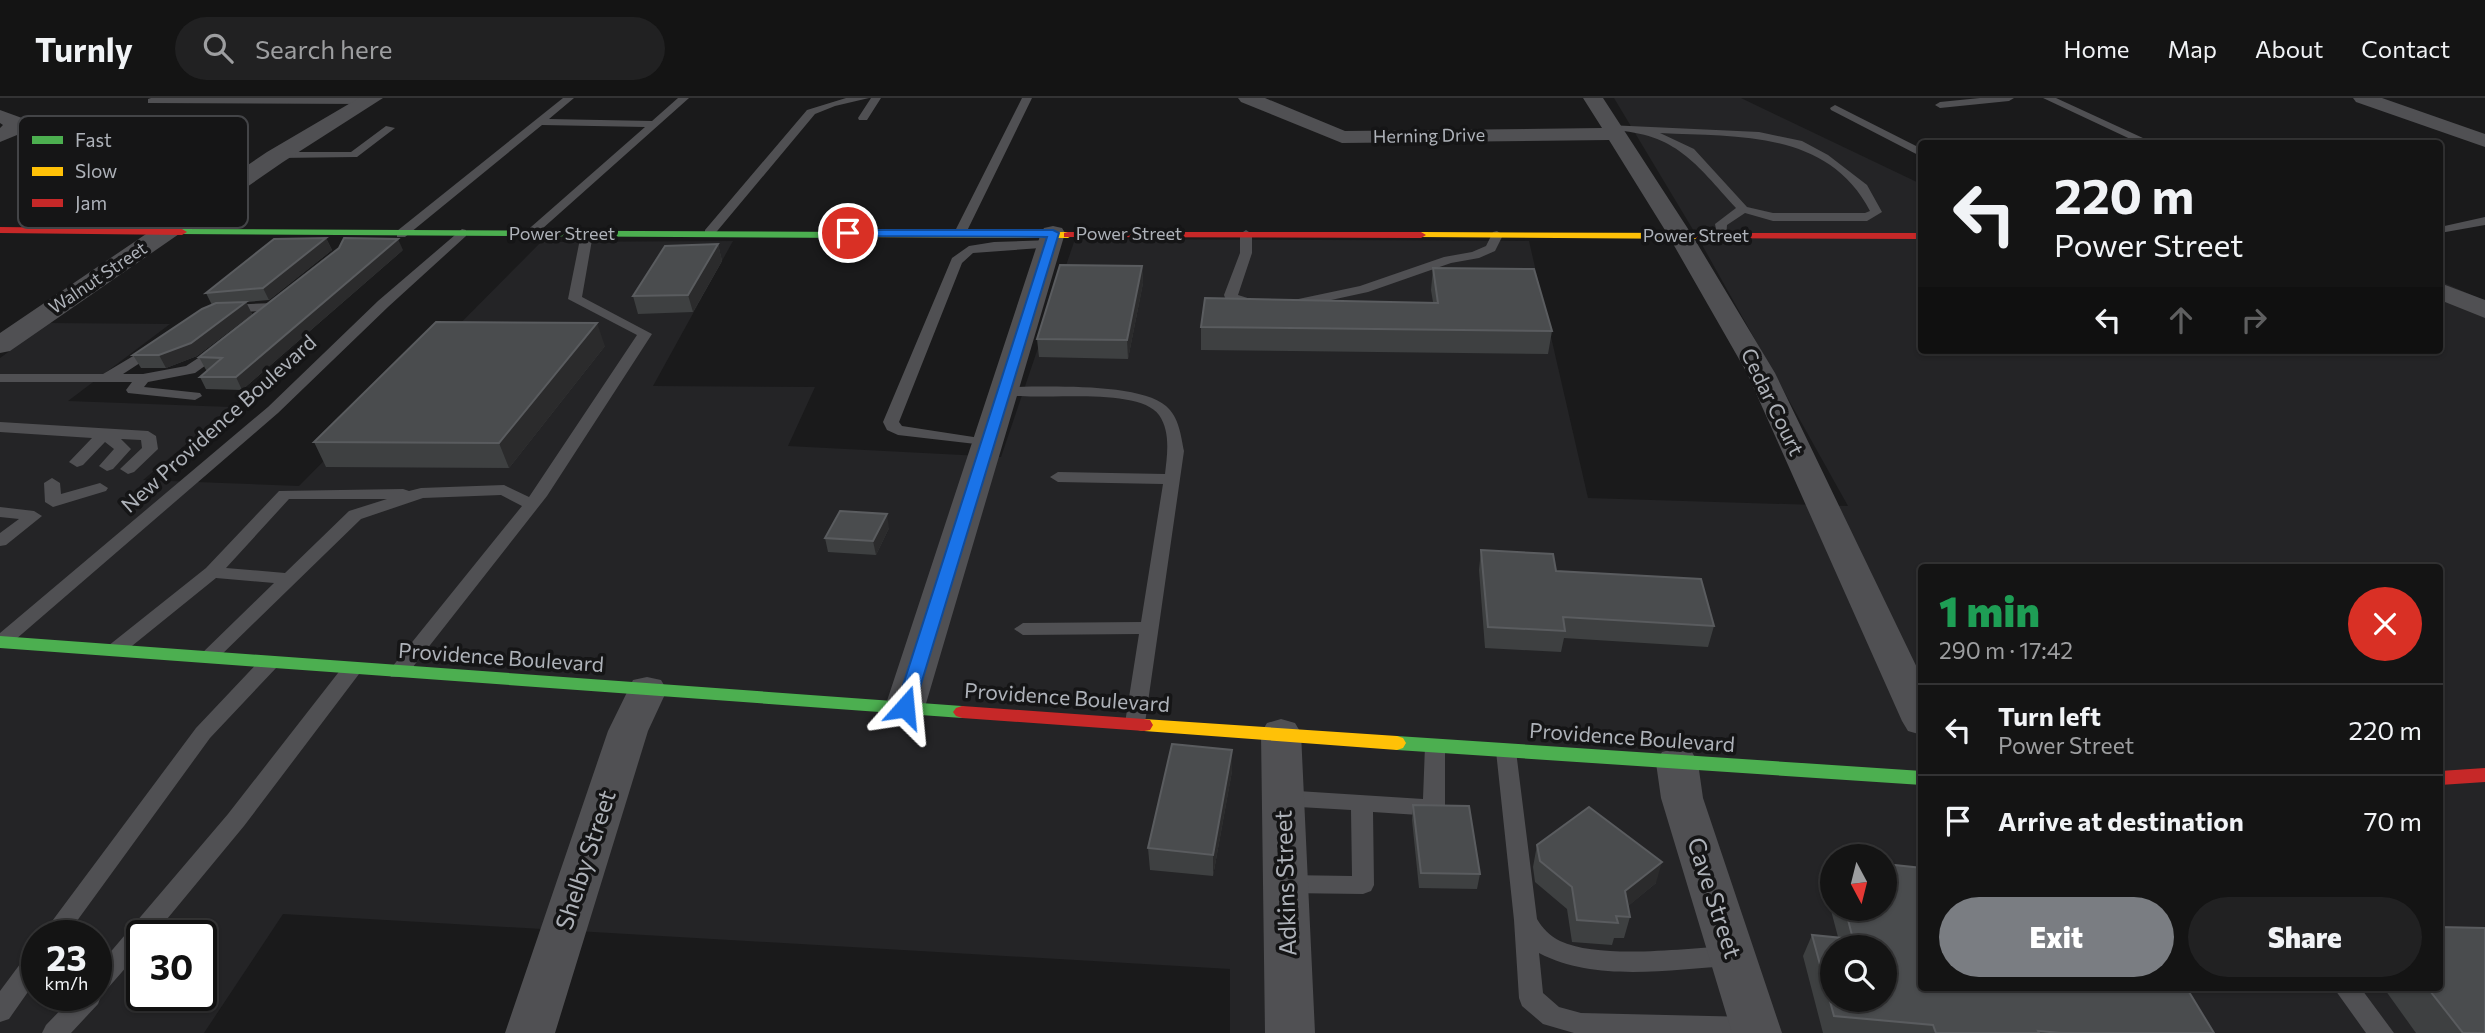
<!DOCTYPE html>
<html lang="en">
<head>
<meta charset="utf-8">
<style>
	body { margin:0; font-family:Commissioner,sans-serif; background:#212122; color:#f1f3f6; height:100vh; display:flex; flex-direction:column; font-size:26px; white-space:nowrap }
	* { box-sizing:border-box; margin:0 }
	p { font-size:23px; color:#9d9ea0 }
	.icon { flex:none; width:38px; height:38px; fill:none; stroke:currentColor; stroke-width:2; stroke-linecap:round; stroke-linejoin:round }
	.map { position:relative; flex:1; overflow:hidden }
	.details { position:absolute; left:1918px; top:466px; width:525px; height:427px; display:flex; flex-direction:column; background:#141414; border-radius:7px; box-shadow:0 2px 5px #0004,0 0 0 2px #333334 }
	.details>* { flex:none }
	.banner { position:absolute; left:1918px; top:42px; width:525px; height:214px; border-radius:7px; box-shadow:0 2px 5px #0004,0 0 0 2px #333334; background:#141414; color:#f1f3f6; overflow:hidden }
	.needle { width:46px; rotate:173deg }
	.controls { position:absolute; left:1820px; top:746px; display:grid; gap:14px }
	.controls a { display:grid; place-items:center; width:77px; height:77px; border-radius:50%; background:#141414; box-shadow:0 2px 5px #0004,0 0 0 2px #333334; font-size:35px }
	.speed { position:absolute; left:21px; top:822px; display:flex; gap:14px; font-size:35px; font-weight:700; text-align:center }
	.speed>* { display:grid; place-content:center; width:91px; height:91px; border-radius:50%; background:#141414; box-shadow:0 2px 5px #0004,0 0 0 2px #333334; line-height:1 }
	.speed small { font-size:18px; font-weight:400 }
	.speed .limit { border:4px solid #111; border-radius:10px; background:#fff; color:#111 }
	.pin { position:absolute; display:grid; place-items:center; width:60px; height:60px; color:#fff; margin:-30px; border:4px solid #fff; border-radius:50%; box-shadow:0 2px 7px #0007 }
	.me { position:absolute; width:77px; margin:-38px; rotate:18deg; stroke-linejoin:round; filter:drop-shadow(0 0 5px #0008) }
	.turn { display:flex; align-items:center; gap:24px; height:147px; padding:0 21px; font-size:32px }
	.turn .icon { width:91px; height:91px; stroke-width:2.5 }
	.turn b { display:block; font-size:49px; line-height:60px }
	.lanes { display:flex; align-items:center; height:66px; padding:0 21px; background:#0003; justify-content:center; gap:35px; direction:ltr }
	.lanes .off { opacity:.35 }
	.round { display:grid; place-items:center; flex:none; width:74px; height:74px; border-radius:37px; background:#212122 }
	.headline { display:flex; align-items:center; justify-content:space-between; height:119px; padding:0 21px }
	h1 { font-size:42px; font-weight:800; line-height:52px; color:#1e9e55 }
	.primary-button { display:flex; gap:14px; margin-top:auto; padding:14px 21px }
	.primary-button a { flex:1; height:80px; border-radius:42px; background:#7a7d82; color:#fff; font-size:28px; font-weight:800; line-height:80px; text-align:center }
	.primary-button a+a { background:#212122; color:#f1f3f6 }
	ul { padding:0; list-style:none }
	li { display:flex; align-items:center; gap:21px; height:91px; padding:0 21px; border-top:2px solid #333334 }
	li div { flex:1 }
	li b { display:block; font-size:26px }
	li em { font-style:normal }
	header { display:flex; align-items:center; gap:42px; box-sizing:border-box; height:98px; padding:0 35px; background:#141414; border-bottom:2px solid #333334 }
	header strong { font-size:33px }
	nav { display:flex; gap:38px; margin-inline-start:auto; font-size:24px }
	.search { width:490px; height:63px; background:#212122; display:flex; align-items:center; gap:18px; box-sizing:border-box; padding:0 24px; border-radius:38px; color:#9d9ea0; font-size:26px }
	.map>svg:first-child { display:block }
	.built { fill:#242426; fill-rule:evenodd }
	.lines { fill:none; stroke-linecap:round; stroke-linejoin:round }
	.lane { fill:#505053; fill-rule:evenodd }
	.street { fill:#505053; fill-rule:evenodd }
	.fast { fill:#4caf50; fill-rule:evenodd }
	.slow { fill:#ffc107; fill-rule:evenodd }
	.jam { fill:#c62828; fill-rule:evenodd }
	.wall { fill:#3e4041 }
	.shaded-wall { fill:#2b2b2c }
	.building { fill:#4a4c4e; stroke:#5a5c5f; stroke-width:2; fill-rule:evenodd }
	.route { fill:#1a73e8; stroke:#114b97; stroke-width:2 }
	.labels { text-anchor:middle; stroke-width:7; stroke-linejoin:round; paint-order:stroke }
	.far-street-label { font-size:18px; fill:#aeb2b9; stroke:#151516 }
	.street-label { font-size:21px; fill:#aeb2b9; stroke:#151516 }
	.near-street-label { font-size:24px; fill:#aeb2b9; stroke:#151516 }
	.key { fill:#151516; stroke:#434447; stroke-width:2 }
	.key-label { font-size:19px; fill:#aeb2b9 }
</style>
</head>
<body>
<header>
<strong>Turnly</strong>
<div class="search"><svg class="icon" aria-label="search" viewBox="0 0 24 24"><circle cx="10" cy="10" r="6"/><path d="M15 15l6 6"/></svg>Search here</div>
<nav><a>Home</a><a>Map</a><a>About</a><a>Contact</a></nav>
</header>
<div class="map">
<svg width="2485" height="935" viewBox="0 0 2485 935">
	<rect width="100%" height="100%" fill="#1a1a1b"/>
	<path class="built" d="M1614 0H1741L1921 86 1922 252H2440V183L2485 203V935H1230V871L283 816 204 935H0V260L48 225 170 226 68 303 231 309 143 382 299 388 541 144 733 143 653 288 815 289 788 348 1001 359 1075 141 1529 143 1588 400 1848 408 1701 145ZM1922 469H2440V889H1922ZM1832 758H1885V810H1832ZM37 838H96V898H37ZM142 838H201V898H142ZM1832 849H1885V901H1832Z"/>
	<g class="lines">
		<path class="lane" d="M151 0H365L370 3 365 6 148 5V1Z
			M563 0H574L549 21 652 23 678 0H689L533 139 523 136 645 29 542 27 405 139H397V133Z
			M846 0H869L835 8 815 16 713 138H705V132L807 12Z
			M871 0H881L867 22H859L858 20Z
			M1022 0H1032L966 135 956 138 954 135Z
			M1980 0H2014L2009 3 1940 10 1935 7 1940 4Z
			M2043 0H2056L2156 46H2141Z
			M1835 7 1922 51V59L1831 12 1830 10Z
			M1608 27 1759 34 1802 43 1828 57 1867 87 1882 114 1867 123H1773L1745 115 1727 127 1726 141H1718L1715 126 1736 110C1695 65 1677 36 1612 32L1608 31ZM1660 35C1738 39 1828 32 1870 113L1865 115H1773L1747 109 1694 51Z
			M386 28 395 30 357 59 278 60 273 57 278 54H351Z
			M2420 40 2424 41V45L2400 46Z
			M195 46 199 47V51L167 71 185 76 243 78 249 81 243 84 185 82 153 72Z
			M141 85 147 88 145 90 76 135 66 132Z
			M2485 119V127L2440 135V129Z
			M462 131 466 132V138L388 209 278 315 8 548 0 550V535L268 309 378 203Z
			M587 132 593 136 582 199 652 236 547 398 405 579H391L388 574 522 408 501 397 423 400 361 421 215 563H201L198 559 274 485 216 480 122 556H108L106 552 108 548 206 470 279 393 403 391 409 393 421 390 504 387 529 399 637 237 568 201 581 136ZM289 401H387L349 413 285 475 226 470Z
			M1246 132 1252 136V155L1238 197 1257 203V209L1227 205 1224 197 1240 155V136Z
			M1497 133 1503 137 1495 153 1479 160 1451 165 1368 194 1294 210 1287 206 1289 203 1360 188 1444 159 1472 154 1486 148 1493 134Z
			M1051 142 1057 146 1055 149 973 155 962 165 899 324 902 328 993 342 996 345 993 348 898 337 887 332 883 324 952 160 969 148 994 144Z
			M274 205 279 206V212L228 215 221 211 228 207Z
			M155 245 160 246V252L123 276H143L186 268 215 249 220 248 227 252 195 275 148 284 144 289 200 295 202 298 195 302 128 295 126 292 132 284H0V276H103Z
			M1004 289C1041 289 1138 284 1166 308 1179 319 1181 338 1184 353L1145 625 1142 630H1128L1125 625 1139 536 1023 537 1014 531 1023 525 1141 524 1163 386 1058 384 1050 379 1058 374 1165 376C1167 358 1171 334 1159 317 1138 287 1033 304 999 296L997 293Z
			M0 324 148 333 156 338 158 351 134 374 128 376 120 371 142 350 141 342 121 341 131 351 113 371 107 373 99 368 114 351 105 344 83 367 77 369 69 364 92 340 0 334Z
			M52 380 60 385 61 396 100 385 108 390 106 393 53 409 45 404 44 385Z
			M0 409 34 413 42 418 6 447 0 448V435L19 421 0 419Z
			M270 558 277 559 280 564 277 569 210 640 66 838H41L196 630 263 559Z
			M352 565 359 566 362 571 359 576 244 728 153 838H142V851L101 898 98 906 71 935H42L46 927 74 898H96V871L228 716 345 566Z
			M1435 641 1442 643 1445 648V710L1442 716 1434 718 1373 714 1374 787 1371 793 1363 796 1286 795 1278 792 1275 786 1278 780 1286 777 1352 778 1351 712 1282 708 1274 706 1271 700 1274 694 1282 692 1423 701 1425 648 1428 643Z
			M1506 646 1513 648 1516 653 1537 821C1542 830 1550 838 1560 843 1601 862 1686 850 1732 848L1740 851 1744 858 1740 865 1732 868C1671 871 1596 885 1539 855L1543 895 1559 909 1581 915 1752 919 1761 922 1765 930 1762 935H1574L1543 926 1522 908 1519 900 1514 822 1496 653 1499 648Z
			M37 851V881L9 921 0 924V893L29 854Z
			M2333 889H2360L2394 935H2366Z"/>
		<path class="street" d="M359 0H383L283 64 10 253 0 255V235L267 54Z
			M1238 0H1265L1345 33 1602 30 1583 0H1603L1692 137 1775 275 1922 580V637L1908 633 1902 623 1747 275 1668 137 1609 42 1342 45 1241 4Z
			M2353 0H2382L2485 36V49L2356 4Z
			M0 12 22 20 25 24 17 37 0 44V30L3 27 0 25Z
			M1053 128 1062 130 1065 135 925 609 919 619 905 623 891 619 885 609 1041 135 1044 130Z
			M2440 185 2485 202V220L2440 202Z
			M647 579 661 582 667 592 648 633 555 935H505L608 633 633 582Z
			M1281 621 1295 625 1301 635 1315 935H1265L1261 635 1267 625Z
			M1677 650 1692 654 1698 665 1703 700 1782 935H1732L1661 700 1656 665 1662 654Z"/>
		<path class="fast" d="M182 131 854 134 859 137 854 140 178 136V132Z
			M0 538 962 608 968 610 971 614 968 618 962 620 0 550Z
			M1397 638 1922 673V687L1397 652 1391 650 1388 645 1391 640Z"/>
		<path class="slow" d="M854 134H1068L1073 137 1068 140 850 139 849 137Z
			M1421 134 1695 135 1700 138 1695 141 1417 139V135Z
			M1144 621 1397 638 1403 640 1406 645 1403 650 1397 652 1144 633 1138 632 1135 627 1138 622Z"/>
		<path class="jam" d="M0 129 182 131 187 134 182 137 0 135Z
			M1068 134H1421L1426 137 1421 140 1064 139V135Z
			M1695 135H1922V141L1691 140V136Z
			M962 608 1144 621 1150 622 1153 627 1150 632 1144 633 962 620 956 618 953 614 956 610Z
			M2485 670V684L2440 687V673Z"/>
	</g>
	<path class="wall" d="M326 140 332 152 269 202 246 204 252 216 197 258 166 270H141L133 257 212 207 206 195Z
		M718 146 722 163 693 214 638 216 633 198Z
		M403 152 242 292 206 291 200 279 207 272H206L199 259Z
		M1142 168 1143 185 1128 261 1039 259 1037 241Z
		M1433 170 1552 233 1548 256 1201 252V229L1433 204 1431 192Z
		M605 248 509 370 326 369 314 344Z
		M889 430 876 457 828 454 825 440Z
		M1481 452 1556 473 1714 528 1708 549 1564 540 1561 554 1485 550 1479 472Z
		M1232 652V673L1213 778 1150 772 1148 750Z
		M1413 707 1480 776 1477 791 1419 790 1412 722Z
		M1537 747 1656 785 1628 808 1630 819 1624 840H1614L1612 847 1572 844 1567 811 1535 784 1533 769Z
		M1832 761V810H1885L1922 889 2214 935H1823L1803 858 1812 837 1838 839 1823 782Z
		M2383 889H2440L2485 935H2416Z"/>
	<path class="shaded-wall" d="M326 140 332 152 269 202 263 190Z
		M398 141 403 152 242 292 236 279Z
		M718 146 722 163 693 214 688 197Z
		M1142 168 1143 185 1128 261 1127 242Z
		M246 204 252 216 197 258 166 270 159 257Z
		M597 225 605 248 509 370 499 345Z
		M887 416 889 430 876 457 873 443Z
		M1232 652V673L1213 778V757Z
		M1662 764 1656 785 1620 815 1625 793Z"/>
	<path class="building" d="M326 140 263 190 206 195 274 141Z
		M344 140 398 141 236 279H200L222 260 199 259 339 150Z
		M718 146 688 197 633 198 665 148Z
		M1060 167 1142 168 1127 242 1037 241Z
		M1433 170 1534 171 1552 233 1201 229 1205 200 1438 205Z
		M246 204 191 245 159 257H133L202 211 216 205Z
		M436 224 597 225 499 345 314 344Z
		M840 413 887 416 873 443 825 440Z
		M1481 452 1553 456 1556 473 1701 481 1714 528 1563 519 1565 533 1488 529Z
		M1172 646 1232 652 1213 757 1148 750Z
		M1413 707 1469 708 1480 776 1421 775Z
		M1589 709 1662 764 1625 793 1630 819 1616 818 1618 825 1577 822 1572 789 1540 763 1537 747Z
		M1885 766 1922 770V889H2186L2214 935H2061L2038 933 2039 935H1936L1933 927 1834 918 1812 837 1853 841 1845 810H1885ZM1832 849H1885V901H1832Z
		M2440 829 2485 830V935H2463L2427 889H2440Z"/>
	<path class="route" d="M1053 132 1059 135 914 609 911 614H898L896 609 1047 139 848 138 843 135 848 132Z"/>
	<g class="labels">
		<g class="far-street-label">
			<text transform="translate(1429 38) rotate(-1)" y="6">Herning Drive</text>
			<text x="562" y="142">Power Street</text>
			<text x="1129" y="142">Power Street</text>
			<text x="1696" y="144">Power Street</text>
			<text transform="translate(98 180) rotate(-34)" y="6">Walnut Street</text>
		</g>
		<g class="street-label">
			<text transform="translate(1772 304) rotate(64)" y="7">Cedar Court</text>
			<text transform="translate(219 326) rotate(-42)" y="7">New Providence Boulevard</text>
			<text transform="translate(501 560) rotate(4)" y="7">Providence Boulevard</text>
			<text transform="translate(1067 600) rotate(4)" y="7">Providence Boulevard</text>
			<text transform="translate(1632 640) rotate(4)" y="7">Providence Boulevard</text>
		</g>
		<g class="near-street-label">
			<text transform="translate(586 762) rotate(-72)" y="8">Shelby Street</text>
			<text transform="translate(1286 785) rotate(-92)" y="8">Adkins Street</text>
			<text transform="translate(1714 800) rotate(72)" y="8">Cave Street</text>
		</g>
	</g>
	<rect x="18" y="18" width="230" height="112" rx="10" class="key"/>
	<rect x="32" y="38" width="31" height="8" fill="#4caf50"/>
	<rect x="32" y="69" width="31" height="9" fill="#ffc107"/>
	<rect x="32" y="101" width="31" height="8" fill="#c62828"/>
	<g class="key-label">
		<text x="75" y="49">Fast</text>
		<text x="75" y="80">Slow</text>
		<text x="75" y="112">Jam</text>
	</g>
</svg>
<div class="controls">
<a><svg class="needle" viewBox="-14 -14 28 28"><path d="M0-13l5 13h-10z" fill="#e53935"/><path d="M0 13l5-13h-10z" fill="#9d9ea0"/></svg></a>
<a><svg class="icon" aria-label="search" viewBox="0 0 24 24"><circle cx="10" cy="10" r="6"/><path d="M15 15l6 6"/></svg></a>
</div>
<div class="speed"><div>23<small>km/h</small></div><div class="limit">30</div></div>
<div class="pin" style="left:848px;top:135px;background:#d93025"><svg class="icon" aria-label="arrive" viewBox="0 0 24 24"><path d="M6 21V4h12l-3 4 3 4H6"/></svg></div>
<svg class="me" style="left:905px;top:609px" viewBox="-20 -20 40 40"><path d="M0-17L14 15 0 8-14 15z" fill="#1a73e8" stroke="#fff" stroke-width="4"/></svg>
<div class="banner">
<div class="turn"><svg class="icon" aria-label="left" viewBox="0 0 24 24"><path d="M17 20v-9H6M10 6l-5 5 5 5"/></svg><div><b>220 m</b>Power Street</div></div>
<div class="lanes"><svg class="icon" aria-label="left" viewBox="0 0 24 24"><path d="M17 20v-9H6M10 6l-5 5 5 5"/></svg><svg class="icon off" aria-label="ahead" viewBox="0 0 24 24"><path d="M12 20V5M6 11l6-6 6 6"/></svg><svg class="icon off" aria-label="right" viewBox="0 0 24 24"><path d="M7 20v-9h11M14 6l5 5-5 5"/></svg></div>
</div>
<section class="details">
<div class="headline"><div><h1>1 min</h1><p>290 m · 17:42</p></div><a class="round" style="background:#d93025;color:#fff"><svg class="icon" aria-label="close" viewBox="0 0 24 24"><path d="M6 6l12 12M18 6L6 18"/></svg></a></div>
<ul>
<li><svg class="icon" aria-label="left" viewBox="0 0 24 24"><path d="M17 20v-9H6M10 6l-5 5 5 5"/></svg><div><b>Turn left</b><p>Power Street</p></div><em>220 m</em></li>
<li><svg class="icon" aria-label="arrive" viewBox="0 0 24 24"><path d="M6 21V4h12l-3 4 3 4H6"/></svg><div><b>Arrive at destination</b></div><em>70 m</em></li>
</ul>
<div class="primary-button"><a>Exit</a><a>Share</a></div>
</section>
</div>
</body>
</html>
